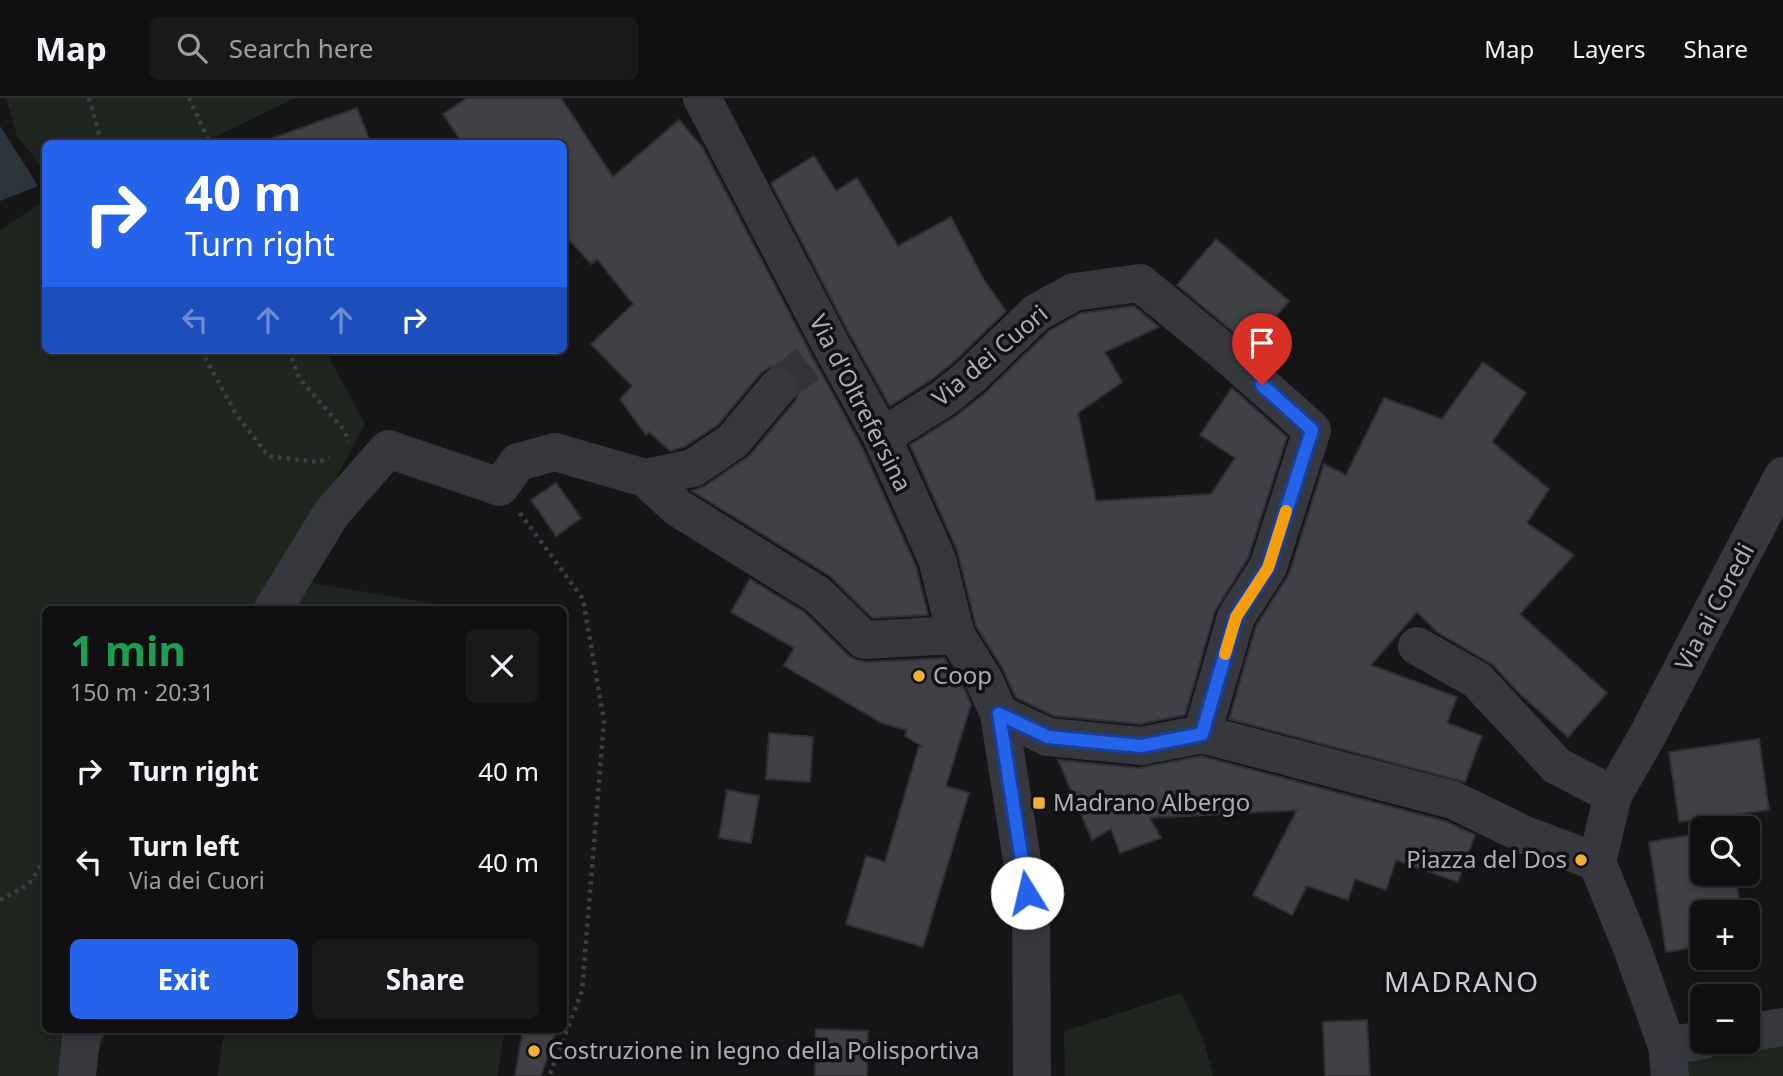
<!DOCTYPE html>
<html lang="en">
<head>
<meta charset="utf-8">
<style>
	body { margin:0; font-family:"Noto Sans",sans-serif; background:#19191b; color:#f1f3f6; height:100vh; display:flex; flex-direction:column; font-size:26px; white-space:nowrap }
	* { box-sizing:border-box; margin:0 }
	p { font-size:23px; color:#9c9d9f }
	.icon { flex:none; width:38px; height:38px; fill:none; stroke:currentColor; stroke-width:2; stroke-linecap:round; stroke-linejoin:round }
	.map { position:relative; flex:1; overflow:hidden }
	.details { position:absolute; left:42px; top:508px; width:525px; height:427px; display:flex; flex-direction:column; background:#101012; border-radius:10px; box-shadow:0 4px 10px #0003,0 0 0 2px #303032 }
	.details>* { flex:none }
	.top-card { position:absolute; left:42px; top:42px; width:525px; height:214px; border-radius:10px; box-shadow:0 4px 10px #0003,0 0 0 2px #303032; background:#2563eb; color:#fff; overflow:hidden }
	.tools { position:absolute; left:1690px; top:718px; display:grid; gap:14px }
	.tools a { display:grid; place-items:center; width:70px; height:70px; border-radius:10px; background:#101012; box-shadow:0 4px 10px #0003,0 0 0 2px #303032; font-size:35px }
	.pin { position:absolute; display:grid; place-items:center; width:60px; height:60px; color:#fff; margin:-72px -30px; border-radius:50% 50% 50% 0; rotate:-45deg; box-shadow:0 0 7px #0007 }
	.pin .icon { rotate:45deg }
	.me { position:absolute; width:77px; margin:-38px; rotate:351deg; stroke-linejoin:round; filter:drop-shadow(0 0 5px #0008) }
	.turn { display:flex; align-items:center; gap:24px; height:147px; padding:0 28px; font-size:32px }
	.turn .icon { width:91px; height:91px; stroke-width:2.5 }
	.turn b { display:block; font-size:49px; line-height:60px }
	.lanes { display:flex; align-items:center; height:66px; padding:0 28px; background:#0003; justify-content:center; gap:35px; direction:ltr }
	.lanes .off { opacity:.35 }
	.round { display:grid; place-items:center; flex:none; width:74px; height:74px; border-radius:10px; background:#19191b }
	.headline { display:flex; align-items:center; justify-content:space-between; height:119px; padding:0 28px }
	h1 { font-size:42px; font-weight:700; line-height:52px; color:#1e9e55 }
	.cta { display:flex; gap:14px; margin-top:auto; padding:14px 28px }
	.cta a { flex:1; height:80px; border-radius:10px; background:#2563eb; color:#fff; font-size:28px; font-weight:700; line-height:80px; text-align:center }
	.cta a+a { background:#19191b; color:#f1f3f6 }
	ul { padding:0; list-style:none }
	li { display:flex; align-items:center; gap:21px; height:91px; padding:0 28px }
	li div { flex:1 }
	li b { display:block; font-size:26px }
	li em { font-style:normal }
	header { display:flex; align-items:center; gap:42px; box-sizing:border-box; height:98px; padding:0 35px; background:#101012; border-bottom:2px solid #303032 }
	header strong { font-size:33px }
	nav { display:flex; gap:38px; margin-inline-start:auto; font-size:24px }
	.search { width:490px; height:63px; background:#19191b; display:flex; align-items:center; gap:18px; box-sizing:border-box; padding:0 24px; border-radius:10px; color:#9c9d9f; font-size:26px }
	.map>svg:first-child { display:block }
	.green { fill:#1e261f }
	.water { fill:#2c353c }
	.building { fill:#404145; stroke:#303034; stroke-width:2 }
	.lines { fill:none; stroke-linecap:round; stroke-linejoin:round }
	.minor-tunnel { stroke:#333438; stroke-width:38; stroke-dasharray:38 19; stroke-linecap:butt }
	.path { stroke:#3d3f44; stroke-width:4.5; stroke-dasharray:3.5 5; stroke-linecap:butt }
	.minor { stroke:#37383d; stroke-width:38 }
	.route-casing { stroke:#184099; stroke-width:18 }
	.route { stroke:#2563eb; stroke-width:12 }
	.slow { stroke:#f59e0b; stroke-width:12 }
	.poi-dot { fill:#f2b134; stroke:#111113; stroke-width:2.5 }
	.labels { text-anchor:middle; stroke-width:7; stroke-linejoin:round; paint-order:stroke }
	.street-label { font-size:24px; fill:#a8adb8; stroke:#111113 }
	.poi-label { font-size:24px; fill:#a8adb8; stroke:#111113; text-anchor:start }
	.quarter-label { font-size:28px; letter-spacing:2px; fill:#c9ccd4; stroke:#111113 }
</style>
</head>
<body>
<header>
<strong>Map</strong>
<div class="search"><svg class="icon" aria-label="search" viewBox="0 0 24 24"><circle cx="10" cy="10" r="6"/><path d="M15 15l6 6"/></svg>Search here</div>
<nav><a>Map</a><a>Layers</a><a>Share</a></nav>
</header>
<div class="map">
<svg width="1783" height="978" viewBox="0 0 1783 978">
	<rect width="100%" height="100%" fill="#161618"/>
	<path class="green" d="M6 0H295L213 40 216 45 46 46 45 73 17 38Z
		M45 102 46 252H325L365 326 266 511H46V931H108L89 978H0V132Z
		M302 483 466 511H297Z
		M1181 895 1204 943 1213 978H1065L1064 933Z
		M225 931H505L497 978H217Z
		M1783 931V978H1685L1680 956Z"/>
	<path class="water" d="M0 28 38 88 0 103Z"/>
	<path class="building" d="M467 0H561L613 79 679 22 703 50 812 258 862 349 916 468 928 517 872 520 830 478 692 393 705 388 750 357 795 303 800 292 798 281 791 272 782 268 770 269 761 275 718 327 684 349 670 353 649 334 646 337 620 301 632 288 591 246 633 206 597 161 591 166 564 136V46H463L443 16Z
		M357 10 371 46H269L268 42Z
		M814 58 836 93 857 80 898 148 951 119 984 182 1006 213 956 262 931 282 890 308 850 237 771 85Z
		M1216 141 1289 203 1250 248 1177 187Z
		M1134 208 1159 229 1105 254 1122 284 1078 315 1096 403 1211 396 1235 360 1200 337 1232 290 1287 339 1248 460 1215 513 1185 617 1140 626 1054 618 1016 600 1003 571 976 528 957 452 910 347 956 318 985 295 1049 233 1081 215Z
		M1483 264 1526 295 1492 344 1549 391 1527 425 1574 457 1520 516 1607 595 1568 639 1519 595 1493 567 1437 534 1417 514 1371 567 1457 599 1447 625 1482 638 1465 684 1229 621 1256 528 1289 476 1324 366 1346 377 1384 300 1442 321Z
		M556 385 581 420 556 438 531 402Z
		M750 481 804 514 849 558 856 562 865 564 944 560 965 592 971 606 946 688 969 695 923 849 846 826 866 758 885 764 919 648 923 649 905 638 907 632 882 625 784 568 794 550 731 514Z
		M769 635 813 639 810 684 766 681Z
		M1759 641 1769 712 1679 724 1669 654Z
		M1201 658 1445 723 1475 737 1458 784 1396 762 1386 792 1355 781 1348 802 1307 788 1292 817 1253 797 1297 712 1150 720 1161 740 1120 755 1111 731 1092 742 1058 662 1139 670Z
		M727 692 759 698 751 745 719 740Z
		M1703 735V775H1735L1741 814H1703V848L1666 854 1649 744Z
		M1367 922 1370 978H1325L1323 924Z
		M523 931H557L541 978H515Z
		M816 931 868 933 867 978H815Z"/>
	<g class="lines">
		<path class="minor-tunnel" d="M778 289 817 258"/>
		<path class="path" d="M89 0 102 46
			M189 0 210 46
			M201 252 236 316 268 358 317 364 329 360
			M289 252 299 280 345 333 348 344
			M520 415 583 501 604 623 582 893 549 978
			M0 802 28 787 46 760"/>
		<path class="minor" d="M702 0 831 247 882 339 937 461 956 537 984 582 999 616 1031 819 1032 978
			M882 339 944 300 971 278 1036 215 1074 194 1140 185 1228 257 1312 332 1268 469 1236 519 1202 636
			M645 380 693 370 733 343 778 289
			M273 511 331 416 388 351 500 389 518 364 555 354 645 380 678 410 818 497 864 542 956 537
			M1417 548 1477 582 1557 668 1613 697
			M999 616 1048 639 1141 648 1202 636 1453 702 1525 737 1597 764
			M1748 935 1783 929
			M1667 948 1703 942
			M77 978 81 940 85 931
			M1670 978 1667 948 1632 850 1597 764 1613 697 1646 640 1783 378"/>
	</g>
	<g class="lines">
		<defs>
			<path id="route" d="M1027 795 999 616 1048 639 1141 648 1202 636 1236 519 1268 470 1312 332 1262 287"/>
		</defs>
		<use href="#route" class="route-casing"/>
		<use href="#route" class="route"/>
		<path class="slow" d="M1225 556 1236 519 1268 470 1286 413"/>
	</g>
	<g class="poi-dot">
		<circle cx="919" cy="578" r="7"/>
		<rect x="1032" y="698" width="14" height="14" rx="3.5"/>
		<circle cx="1581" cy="762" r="7"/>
		<circle cx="534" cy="953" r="7"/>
	</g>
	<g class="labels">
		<g class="street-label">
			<text transform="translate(990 258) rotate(-40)" y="8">Via dei Cuori</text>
			<text transform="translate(860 305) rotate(63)" y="8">Via d'Oltrefersina</text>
			<text transform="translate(1715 509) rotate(-62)" y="8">Via ai Coredi</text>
		</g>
		<g class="poi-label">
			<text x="933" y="586">Coop</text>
			<text x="1053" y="713">Madrano Albergo</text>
			<text x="1567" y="770" text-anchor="end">Piazza del Dos</text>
			<text x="548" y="961">Costruzione in legno della Polisportiva</text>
		</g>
		<g class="quarter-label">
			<text x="1462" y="894">MADRANO</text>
		</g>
	</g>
</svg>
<div class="tools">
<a><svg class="icon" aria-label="search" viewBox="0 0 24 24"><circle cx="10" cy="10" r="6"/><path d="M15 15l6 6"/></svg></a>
<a>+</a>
<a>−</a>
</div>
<div class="pin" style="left:1262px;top:287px;background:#d93025"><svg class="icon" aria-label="arrive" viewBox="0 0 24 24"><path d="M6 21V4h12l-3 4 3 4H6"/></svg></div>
<svg class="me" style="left:1027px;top:795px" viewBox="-20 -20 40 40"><circle r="19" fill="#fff"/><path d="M0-13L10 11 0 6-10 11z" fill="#2563eb"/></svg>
<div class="top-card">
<div class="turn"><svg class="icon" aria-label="right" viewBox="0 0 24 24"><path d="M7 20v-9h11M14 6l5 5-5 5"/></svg><div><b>40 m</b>Turn right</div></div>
<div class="lanes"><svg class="icon off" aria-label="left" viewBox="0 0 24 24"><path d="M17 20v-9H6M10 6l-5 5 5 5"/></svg><svg class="icon off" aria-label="ahead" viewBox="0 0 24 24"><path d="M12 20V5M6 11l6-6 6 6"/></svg><svg class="icon off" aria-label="ahead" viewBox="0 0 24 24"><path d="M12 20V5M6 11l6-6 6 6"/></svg><svg class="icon" aria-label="right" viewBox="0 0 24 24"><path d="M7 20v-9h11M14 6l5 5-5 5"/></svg></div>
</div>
<section class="details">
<div class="headline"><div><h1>1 min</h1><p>150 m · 20:31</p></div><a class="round"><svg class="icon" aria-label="close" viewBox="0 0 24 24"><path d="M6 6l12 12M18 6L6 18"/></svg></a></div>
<ul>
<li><svg class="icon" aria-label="right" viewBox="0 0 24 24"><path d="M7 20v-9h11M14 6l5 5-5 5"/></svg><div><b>Turn right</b></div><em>40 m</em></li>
<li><svg class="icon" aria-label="left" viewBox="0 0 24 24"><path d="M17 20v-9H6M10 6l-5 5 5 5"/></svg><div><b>Turn left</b><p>Via dei Cuori</p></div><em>40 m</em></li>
</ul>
<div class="cta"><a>Exit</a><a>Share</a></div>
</section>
</div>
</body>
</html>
